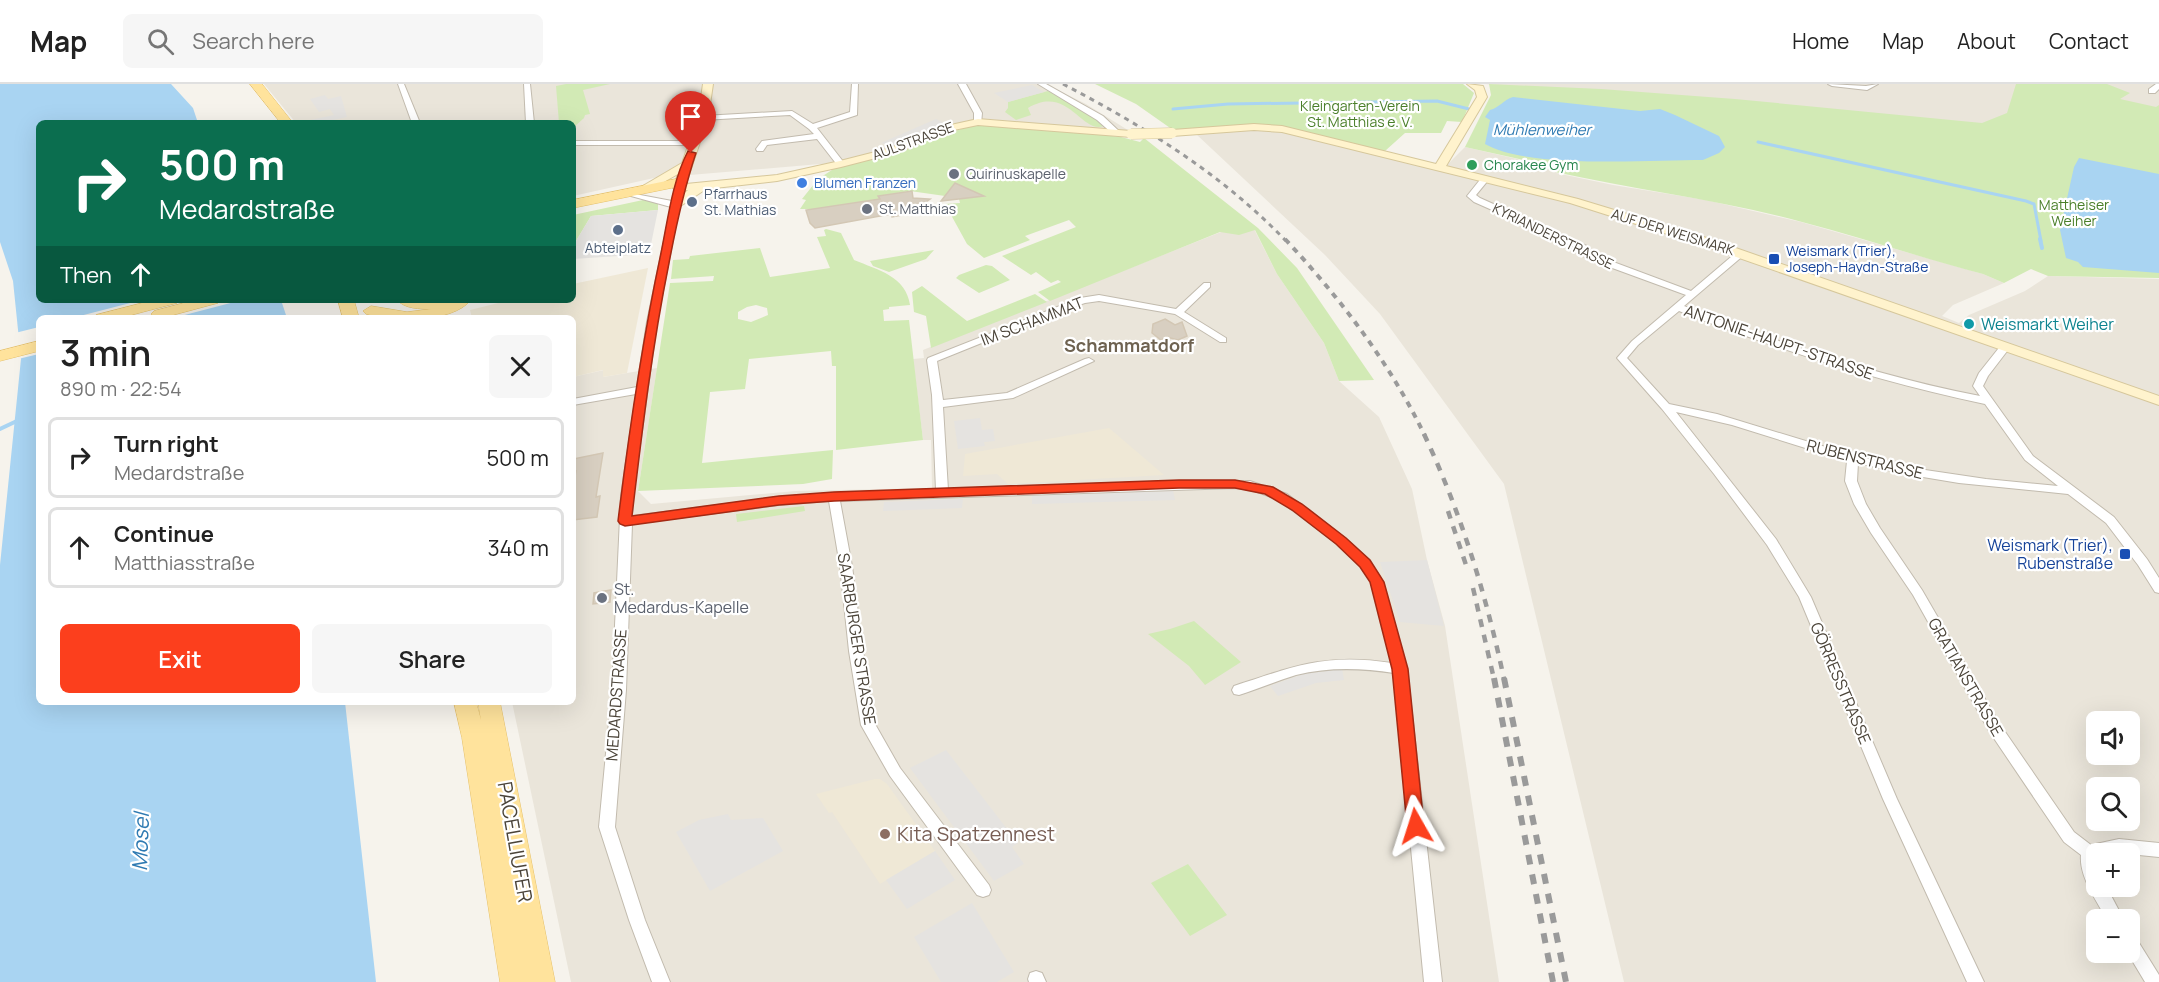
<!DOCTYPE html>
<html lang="en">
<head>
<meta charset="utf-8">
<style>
	body { margin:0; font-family:Manrope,sans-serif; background:#f6f6f6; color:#222; height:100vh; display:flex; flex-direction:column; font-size:22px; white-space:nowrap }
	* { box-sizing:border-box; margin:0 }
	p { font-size:20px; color:#767676 }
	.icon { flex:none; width:33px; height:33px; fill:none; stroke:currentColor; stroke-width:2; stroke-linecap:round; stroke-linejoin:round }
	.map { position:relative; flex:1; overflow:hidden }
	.panel { position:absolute; left:36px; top:231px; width:540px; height:390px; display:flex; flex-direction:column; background:#fff; border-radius:9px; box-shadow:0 6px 24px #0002 }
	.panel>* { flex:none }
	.banner { position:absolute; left:36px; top:36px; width:540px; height:183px; border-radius:9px; box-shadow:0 6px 24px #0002; background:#0b6e4f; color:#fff; overflow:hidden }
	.controls { position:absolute; left:2086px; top:627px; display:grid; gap:12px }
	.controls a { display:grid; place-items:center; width:54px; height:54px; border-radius:9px; background:#fff; box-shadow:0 6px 24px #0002; font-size:30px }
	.pin { position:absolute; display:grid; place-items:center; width:51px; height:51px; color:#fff; margin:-62px -26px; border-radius:50% 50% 50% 0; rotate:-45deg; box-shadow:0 0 6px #0007 }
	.pin .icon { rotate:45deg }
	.me { position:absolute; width:66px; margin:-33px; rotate:354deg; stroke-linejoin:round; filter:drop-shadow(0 0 4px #0008) }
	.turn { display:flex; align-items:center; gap:21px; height:126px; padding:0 24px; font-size:27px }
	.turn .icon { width:78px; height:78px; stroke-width:2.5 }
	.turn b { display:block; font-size:42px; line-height:51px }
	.then { display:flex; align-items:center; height:57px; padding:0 24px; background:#0003; gap:12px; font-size:22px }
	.round { display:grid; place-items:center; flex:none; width:63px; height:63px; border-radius:9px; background:#f6f6f6 }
	.overview { display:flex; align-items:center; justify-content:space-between; height:102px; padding:0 24px }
	h1 { font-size:36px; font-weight:600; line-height:45px }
	.button { display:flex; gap:12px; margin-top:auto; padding:12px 24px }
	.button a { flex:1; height:69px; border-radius:9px; background:#fc3f1d; color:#fff; font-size:24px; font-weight:600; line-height:69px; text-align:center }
	.button a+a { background:#f6f6f6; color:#222 }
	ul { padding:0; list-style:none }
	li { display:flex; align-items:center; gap:18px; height:81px; margin:0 12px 9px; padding:0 12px; border:3px solid #e0e0e0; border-radius:9px }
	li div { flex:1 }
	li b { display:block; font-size:22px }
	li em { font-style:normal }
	header { display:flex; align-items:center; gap:36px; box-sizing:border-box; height:84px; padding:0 30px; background:#fff; border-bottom:2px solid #e0e0e0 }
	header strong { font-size:28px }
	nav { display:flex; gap:33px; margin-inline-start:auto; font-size:21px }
	.search { width:420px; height:54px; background:#f6f6f6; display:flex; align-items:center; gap:15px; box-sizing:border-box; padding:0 21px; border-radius:9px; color:#767676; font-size:22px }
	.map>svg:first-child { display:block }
	.residential { fill:#eae5da; fill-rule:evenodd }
	.education { fill:#efe8d6 }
	.green { fill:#d2eab5; fill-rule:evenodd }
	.parking { fill:#e5e3e0 }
	.water { fill:#a9d4f2 }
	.pier { fill:#f6f3ec }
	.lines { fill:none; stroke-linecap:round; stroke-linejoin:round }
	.stream-far1 { stroke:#a9d4f2; stroke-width:3 }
	.stream { stroke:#a9d4f2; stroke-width:4 }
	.building { fill:#d8cfc1; stroke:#d3c7b4; stroke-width:1.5 }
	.street-casing { stroke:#c2bbae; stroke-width:2 }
	.secondary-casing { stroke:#d6c79b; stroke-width:2 }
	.primary-casing { stroke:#e6c16a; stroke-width:1 }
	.street { fill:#fff; fill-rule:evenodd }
	.secondary { fill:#fff3cd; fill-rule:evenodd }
	.primary { fill:#ffe39c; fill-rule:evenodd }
	.rail-far3 { stroke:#9a9a9a; stroke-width:3; stroke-dasharray:5 5; stroke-linecap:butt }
	.rail-far2 { stroke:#9a9a9a; stroke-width:4; stroke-dasharray:6 6; stroke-linecap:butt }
	.rail-far1 { stroke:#9a9a9a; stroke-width:4.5; stroke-dasharray:8 8; stroke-linecap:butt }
	.rail { stroke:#9a9a9a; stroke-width:6; stroke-dasharray:10 10; stroke-linecap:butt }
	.secondary-bridge-casing { stroke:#d6c79b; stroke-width:11; stroke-linecap:butt }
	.secondary-bridge { stroke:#fff3cd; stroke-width:10 }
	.route { fill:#fc3f1d; stroke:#a42913; stroke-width:1.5 }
	.leisure-dot { fill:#2e9e5b; stroke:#fff; stroke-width:2 }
	.worship-dot { fill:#6b7280; stroke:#fff; stroke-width:2 }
	.shop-dot { fill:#3f7fe0; stroke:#fff; stroke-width:2 }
	.service-dot { fill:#5c6f8a; stroke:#fff; stroke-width:2 }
	.transit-dot { fill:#1a4fb4; stroke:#fff; stroke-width:2 }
	.culture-dot { fill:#0f9aa8; stroke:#fff; stroke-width:2 }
	.education-dot { fill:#8d6e63; stroke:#fff; stroke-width:2 }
	.labels { text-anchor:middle; stroke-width:4.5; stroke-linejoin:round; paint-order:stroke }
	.far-park-label { font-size:14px; fill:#4a7f2a; stroke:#fff }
	.far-street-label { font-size:14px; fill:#4b4439; stroke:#fff }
	.far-leisure-label { font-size:14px; fill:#27864d; stroke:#fff; text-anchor:start }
	.far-worship-label { font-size:14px; fill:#5b616d; stroke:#fff; text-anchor:start }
	.far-shop-label { font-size:14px; fill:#366cbe; stroke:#fff; text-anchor:start }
	.far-service-label { font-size:14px; fill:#4e5e75; stroke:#fff; text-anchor:start }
	.far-transit-label { font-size:14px; fill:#164399; stroke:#fff; text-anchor:start }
	.far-water-label { font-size:15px; font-style:italic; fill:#2e7ab2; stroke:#fff }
	.street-label { font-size:16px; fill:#4b4439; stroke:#fff }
	.culture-label { font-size:16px; fill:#0d838f; stroke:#fff; text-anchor:start }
	.transit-label { font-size:16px; fill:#164399; stroke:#fff; text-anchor:end }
	.worship-label { font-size:16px; fill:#5b616d; stroke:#fff; text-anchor:start }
	.neighbourhood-label { font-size:18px; font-weight:bold; fill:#6e6250; stroke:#fff }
	.near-education-label { font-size:20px; fill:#785e54; stroke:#fff; text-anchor:start }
	.near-street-label { font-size:20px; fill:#4b4439; stroke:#fff }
	.near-water-label { font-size:21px; font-style:italic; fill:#2e7ab2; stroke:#fff }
</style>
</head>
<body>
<header>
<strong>Map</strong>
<div class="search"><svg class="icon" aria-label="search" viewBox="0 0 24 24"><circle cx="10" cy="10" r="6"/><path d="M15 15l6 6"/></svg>Search here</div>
<nav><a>Home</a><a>Map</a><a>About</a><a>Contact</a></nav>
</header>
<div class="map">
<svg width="2159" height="898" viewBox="0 0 2159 898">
	<rect width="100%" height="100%" fill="#f6f3ec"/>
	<path class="residential" d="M264 0H1046L1086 20 1131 48 987 35 927 55 892 70 835 84 820 80 654 94 573 112V39H296Z
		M1485 0H2159V46H2032Z
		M1258 46 1294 50 1441 87 1465 63 1556 84V89L1613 101 1706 116 1801 138 1983 190 2004 199 1953 221 1942 232 1959 239 1969 231 2025 207 2048 192 2159 195V898H1624L1504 400 1380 230 1325 171 1196 50ZM2097 638H2130V670H2097ZM2097 704H2130V736H2097ZM2097 770H2130V802H2097ZM2097 836H2130V868H2097Z
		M1251 139 1277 190 1324 259 1339 297 1379 333 1412 405 1427 476 1445 542 1499 898H571L512 618H573V293L604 286 603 293 657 284 638 407 651 420 796 407 932 404 931 356H923L913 275 924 274 923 266 1221 148Z"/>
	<path class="education" d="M648 184 627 289 603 293V286L573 293V234H472L470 226 510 216H573V200Z
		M1109 344 1164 391 1008 400 997 390 963 392 965 370Z
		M875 695H880L887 700 935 767 880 800 832 728 829 729 816 710Z"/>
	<path class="green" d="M566 0H610L583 6 590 30 585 31 584 34 573 44V39H559L556 2Z
		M1095 0H1463L1474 9 1462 38 1447 37 1441 49H1405L1385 67 1277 42 1173 46 1136 20Z
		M1489 0 1601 5 1735 15 1982 39 2007 29 2016 0H2107L2130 9 2120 15 2156 23 2159 21V194L2048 192 2031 185 2004 199 1983 190C1922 174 1863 154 1802 138 1721 116 1637 106 1555 88L1556 83 1465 63 1491 11Z
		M1048 7 1101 36 1104 42C1082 51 1068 0 1028 24L1031 31 1016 36 1005 28 1008 24V18Z
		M975 41 1040 44 1121 53 1140 58 1144 54 1258 144 1297 184 1374 296 1339 297 1324 259 1277 190 1255 146 1239 151 1220 148 1050 217 1038 208 1061 198 1058 196 1051 199 1036 188 1031 191 1002 172 1076 143 1069 136 1025 152 1030 156 984 174 967 160 945 120 960 119 959 115 977 111 973 107 947 110 945 112 910 107 879 112 880 115 820 125H800L806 116 802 115 818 95 835 84 892 70 927 55Z
		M643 116 658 118V126L591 132 573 162V131Z
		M826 145 841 149 854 176C878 186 906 192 910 221L889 223V225L883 226 884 237 909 236 923 356 836 366V282H832L831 267 749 275 745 305 710 308 702 379 833 366 832 395 803 400 638 407 670 199 713 197 714 192 671 195 673 176 689 175 690 172 760 164 770 193 830 184 817 153 826 152 824 146ZM756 221 767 224 768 231 751 238 738 235V228L747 223Z
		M934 166 926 175 889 188 873 182 870 177Z
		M986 181 992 182 1010 196 979 209 956 194 959 191Z
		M922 202 967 237 1035 210 1047 218 931 264 926 232 914 228 912 208Z
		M804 422 805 427 737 438 736 430Z
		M1194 537 1241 578 1205 601 1189 582 1148 550 1170 545Z
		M1188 780 1227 831 1190 852 1151 799Z"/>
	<path class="parking" d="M1032 1 1044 8 1008 18 994 9Z
		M325 11 328 15 341 12 347 33 319 39H307L306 37 334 31 330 25 319 28 310 15Z
		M936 35 948 41 893 62 881 59Z
		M658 126 649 170 573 175V162L591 132Z
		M980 334 982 346 993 345 995 357 984 358 985 362 958 365 954 337Z
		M1173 407 1175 416 1032 420V412Z
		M963 415 962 424 883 427 884 418Z
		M1427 476 1444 542 1400 538 1380 478Z
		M1342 585 1344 596 1316 599 1278 612 1270 602 1303 590Z
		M946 666 1018 759 1012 763 1024 780 994 797 910 684Z
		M728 730 731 736 763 734 783 767 710 807 676 748 699 736Z
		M935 767 955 796 907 825 886 796Z
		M972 819 1014 888 997 898H941L914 853Z"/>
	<path class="water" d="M0 0H171L193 24 198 39H39V216H281L287 234H39V618H345L376 898H0V481L21 275 13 197 0 158Z
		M1513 13 1640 27 1660 25 1675 31 1719 52 1725 63 1719 69 1703 76C1650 76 1528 85 1485 60L1490 36 1485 33 1490 26C1499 24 1503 16 1513 13Z
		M2079 74 2159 90V189L2083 183 2078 178 2066 174 2060 146 2074 83Z"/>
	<path class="pier" d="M142 216H242L173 234H72Z
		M39 243V270L18 275 15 249Z"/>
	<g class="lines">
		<path class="stream-far1" d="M1173 25 1228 20 1437 17 1469 25
			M1758 58 2026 117 2034 120 2041 157"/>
		<path class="stream" d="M2040 155 2042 164
			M0 345 19 336"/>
	</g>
	<path class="building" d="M955 99 984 112 941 117Z
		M912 107 913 114 930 115 920 122 924 127 892 133 891 130 815 144 810 139 806 126 880 115 878 112Z
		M1165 235 1175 241 1182 238 1187 252 1178 256 1167 253 1161 256 1152 249 1153 240Z
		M603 369 596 413 600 412 597 433 573 436V404L576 387 573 388V375Z
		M611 506 610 518 593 520 594 509Z"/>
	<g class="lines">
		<defs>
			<path id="street" d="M398 0H404L420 39H412Z
				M524 0H530L534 39H526Z
				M852 0H858L857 31 817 44 845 80 841 82H838L817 55 767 61 763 67H757L756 65 762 57 814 50 809 45 790 31 703 36 699 34 703 32 792 27 813 40 850 28Z
				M958 0H966L982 29 981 40 974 38V29Z
				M1038 0H1046L1103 32 1121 49 1114 51 1097 36Z
				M1828 0 1866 2 1878 0 1867 6 1832 2Z
				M2156 0H2159V5L2155 9H2149V5Z
				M573 57H695L699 59 695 61H573Z
				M1483 92 1490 94 1476 111 1480 114 1589 163 1592 170 1691 207 1738 167H1744V171L1684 222C1781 260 1878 292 1980 312L1973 302 1979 289 2002 260H2010L2011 262 1988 292 1983 302 2033 372 2114 433 2147 475 2159 494V509L2155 508 2138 481 2106 439 2068 410 1959 399 1905 390 1858 379 1857 397 1866 420 1880 444 1922 506 1999 639 2074 748 2091 761 2119 755 2159 759V773L2119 769 2097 770V802H2106L2124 836H2107C2097 817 2079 793 2081 771L2064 758 1989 647 1913 511 1871 449 1854 420 1845 397 1847 377 1732 341 1676 328 1776 455 1811 513 1897 715 1984 898H1967L1883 715 1799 513 1767 461 1714 390 1662 325 1617 274 1632 257 1686 211 1585 174 1582 166 1474 118 1467 112ZM1679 227C1779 266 1880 298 1985 320L2025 376 2058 402 1986 395 1905 383 1855 372 1717 330 1669 320 1627 274 1638 261Z
				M676 102 683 104 657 238 633 412 632 432 779 413 936 406 932 311 927 276 928 274 1080 214 1099 211 1176 225 1204 199H1210V203L1184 228 1226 254V258H1220L1175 230 1099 217 1085 219 1061 227 937 277 943 316 1007 309 1085 275 1089 274 1094 277 1013 314 943 323 948 406 1250 397 1287 410 1345 454 1369 476 1383 498 1407 585 1442 898H1424L1394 589C1361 584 1328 583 1296 591 1277 597 1258 605 1239 611L1234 610 1232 606 1234 602C1295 582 1325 569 1392 579L1371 498 1361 482 1337 460 1279 416 1249 405 1235 404 840 417 852 482 863 567 875 640 900 684 989 801 991 806 989 811 983 813 977 811 890 692 861 641 849 567 840 482 829 417 779 421 632 440 626 606 615 743 645 836 670 898H652L629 836 599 743 612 606 621 412 636 310 573 321V315L637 303 647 238 671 123 631 112 635 110 672 117Z
				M2130 851 2136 854 2159 891V898H2145L2127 868H2130Z
				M1036 887 1042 889 1046 898H1029L1028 895 1030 889Z"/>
			<path id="secondary" d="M703 0H713L708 34 686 100 777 91 840 77 891 64 937 44 978 35 1131 47 1136 50 1131 53 978 41 944 48 899 68 841 83 777 97 706 105 676 125 670 122 688 106 679 107 673 104 678 90 646 108H638L636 106 682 79 698 34Z
				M1467 0 1483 2 1487 13 1446 82 1578 115 1710 155 2159 312V321L1702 161 1570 119 1282 48 1254 46 1172 52 1167 49 1172 46 1254 40 1282 42 1436 80 1477 13 1475 6Z"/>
			<path id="primary" d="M250 0H262L293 39H281Z
				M681 94 688 98 686 101 573 124V116Z
				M154 216H180L177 219 120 234H94L96 231Z
				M195 216H221L218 219 162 234 154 233 151 230 154 227Z
				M338 216H354L359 234H343Z
				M397 216H441L446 219 451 216H471C451 240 393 237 366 230L363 227 371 222 407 228 431 225C420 225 405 225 397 216Z
				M39 257V267L0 277V267Z
				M454 618H476L481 636 478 618H500L555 898H500L462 654Z"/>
		</defs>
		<use href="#street" class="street-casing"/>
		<use href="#secondary" class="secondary-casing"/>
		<use href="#primary" class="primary-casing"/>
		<use href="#street" class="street"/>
		<use href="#secondary" class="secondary"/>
		<use href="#primary" class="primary"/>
		<path class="rail-far3" d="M1063 0C1145 43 1222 90 1286 157"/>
		<path class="rail-far2" d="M1285 155C1340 214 1390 279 1425 352"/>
		<path class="rail-far1" d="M1424 350C1461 429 1486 510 1504 595
			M1448 427 1466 481
			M1473 504 1494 595"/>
		<path class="rail" d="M1494 594 1553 898
			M1504 594 1566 898"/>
		<defs>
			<path id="secondary-bridge" d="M1131 50 1172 49"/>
		</defs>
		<use href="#secondary-bridge" class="secondary-bridge-casing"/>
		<use href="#secondary-bridge" class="secondary-bridge"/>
	</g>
	<path class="route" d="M688 67 696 69C684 105 676 142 669 179 652 263 642 347 632 432L779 412 834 408 1179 396H1235L1273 403 1302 420 1346 454 1370 476 1384 498 1408 585 1424 742 1422 747 1416 749 1410 747 1407 742 1392 585 1370 498 1360 483 1336 460 1292 426 1265 410 1235 404H1179L834 417 779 421 625 442 620 440 618 437C629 347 642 258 661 169 668 135 672 98 688 67Z"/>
	<circle class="leisure-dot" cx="1472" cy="81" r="6"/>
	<g class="worship-dot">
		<circle cx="954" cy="90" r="6"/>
		<circle cx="867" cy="125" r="6"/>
		<circle cx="602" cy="514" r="6"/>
	</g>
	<circle class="shop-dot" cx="802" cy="99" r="6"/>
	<g class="service-dot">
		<circle cx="692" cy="118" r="6"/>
		<circle cx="618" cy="146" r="6"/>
	</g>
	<g class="transit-dot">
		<rect x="1768" y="169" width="12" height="12" rx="3"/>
		<rect x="2119" y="464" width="12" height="12" rx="3"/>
	</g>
	<circle class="culture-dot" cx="1969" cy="240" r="6"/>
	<circle class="education-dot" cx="885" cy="750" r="6"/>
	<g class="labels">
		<g class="far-park-label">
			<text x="1360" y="27">Kleingarten-Verein<tspan x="1360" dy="16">St. Matthias e. V.</tspan></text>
			<text x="2074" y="126">Mattheiser<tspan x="2074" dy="16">Weiher</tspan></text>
		</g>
		<g class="far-street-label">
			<text transform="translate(913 57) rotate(-20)" y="5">AULSTRASSE</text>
			<text transform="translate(1673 148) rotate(17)" y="5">AUF DER WEISMARK</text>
			<text transform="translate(1553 152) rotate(26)" y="5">KYRIANDERSTRASSE</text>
		</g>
		<g class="far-leisure-label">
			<text x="1484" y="86">Chorakee Gym</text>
		</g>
		<g class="far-worship-label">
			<text x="966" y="95">Quirinuskapelle</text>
			<text x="879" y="130">St. Matthias</text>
		</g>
		<g class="far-shop-label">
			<text x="814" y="104">Blumen Franzen</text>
		</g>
		<g class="far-service-label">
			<text x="704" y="115">Pfarrhaus<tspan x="704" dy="16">St. Mathias</tspan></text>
			<text x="618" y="169" text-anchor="middle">Abteiplatz</text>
		</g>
		<g class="far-transit-label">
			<text x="1786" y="172">Weismark (Trier),<tspan x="1786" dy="16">Joseph-Haydn-Straße</tspan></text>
		</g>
		<g class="far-water-label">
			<text x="1542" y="51">Mühlenweiher</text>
		</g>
		<g class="street-label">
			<text transform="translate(1032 237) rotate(-21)" y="6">IM SCHAMMAT</text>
			<text transform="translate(1779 258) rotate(19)" y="6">ANTONIE-HAUPT-STRASSE</text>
			<text transform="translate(1865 375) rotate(14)" y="6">RUBENSTRASSE</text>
			<text transform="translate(857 555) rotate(81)" y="6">SAARBURGER STRASSE</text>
			<text transform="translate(1966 593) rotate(60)" y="6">GRATIANSTRASSE</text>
			<text transform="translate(1841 599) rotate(67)" y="6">GÖRRESSTRASSE</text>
			<text transform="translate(616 611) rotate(-86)" y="6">MEDARDSTRASSE</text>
		</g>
		<g class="culture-label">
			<text x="1981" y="246">Weismarkt Weiher</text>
		</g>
		<g class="transit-label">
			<text x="2113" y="467">Weismark (Trier),<tspan x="2113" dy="18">Rubenstraße</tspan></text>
		</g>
		<g class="worship-label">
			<text x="614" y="511">St.<tspan x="614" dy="18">Medardus-Kapelle</tspan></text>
		</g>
		<g class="neighbourhood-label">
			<text x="1129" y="268">Schammatdorf</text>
		</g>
		<g class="near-education-label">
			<text x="897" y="757">Kita Spatzennest</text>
		</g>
		<g class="near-street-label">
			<text transform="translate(515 758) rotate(80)" y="7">PACELLIUFER</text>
		</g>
		<g class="near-water-label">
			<text transform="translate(141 758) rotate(-88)" y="7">Mosel</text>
		</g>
	</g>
</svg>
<div class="controls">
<a><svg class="icon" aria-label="sound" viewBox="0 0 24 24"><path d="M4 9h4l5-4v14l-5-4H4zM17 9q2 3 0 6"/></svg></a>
<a><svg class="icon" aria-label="search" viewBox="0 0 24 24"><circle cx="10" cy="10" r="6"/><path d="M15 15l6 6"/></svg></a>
<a>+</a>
<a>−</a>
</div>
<div class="pin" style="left:691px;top:69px;background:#d93025"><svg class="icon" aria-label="arrive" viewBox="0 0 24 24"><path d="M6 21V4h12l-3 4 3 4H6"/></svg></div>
<svg class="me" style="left:1416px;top:742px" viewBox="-20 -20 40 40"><path d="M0-17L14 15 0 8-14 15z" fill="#fc3f1d" stroke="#fff" stroke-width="4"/></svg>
<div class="banner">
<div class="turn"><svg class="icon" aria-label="right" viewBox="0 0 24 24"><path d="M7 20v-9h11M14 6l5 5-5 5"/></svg><div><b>500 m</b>Medardstraße</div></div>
<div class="then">Then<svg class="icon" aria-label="ahead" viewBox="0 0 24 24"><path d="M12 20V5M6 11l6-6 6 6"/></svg></div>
</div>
<section class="panel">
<div class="overview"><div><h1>3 min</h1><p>890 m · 22:54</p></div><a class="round"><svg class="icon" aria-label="close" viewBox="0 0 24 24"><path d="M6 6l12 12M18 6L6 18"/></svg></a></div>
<ul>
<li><svg class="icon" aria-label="right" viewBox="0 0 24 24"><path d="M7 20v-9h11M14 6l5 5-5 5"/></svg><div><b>Turn right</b><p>Medardstraße</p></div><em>500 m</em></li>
<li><svg class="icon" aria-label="ahead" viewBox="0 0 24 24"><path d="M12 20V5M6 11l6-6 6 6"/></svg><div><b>Continue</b><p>Matthiasstraße</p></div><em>340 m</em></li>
</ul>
<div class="button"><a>Exit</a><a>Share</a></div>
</section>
</div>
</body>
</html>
